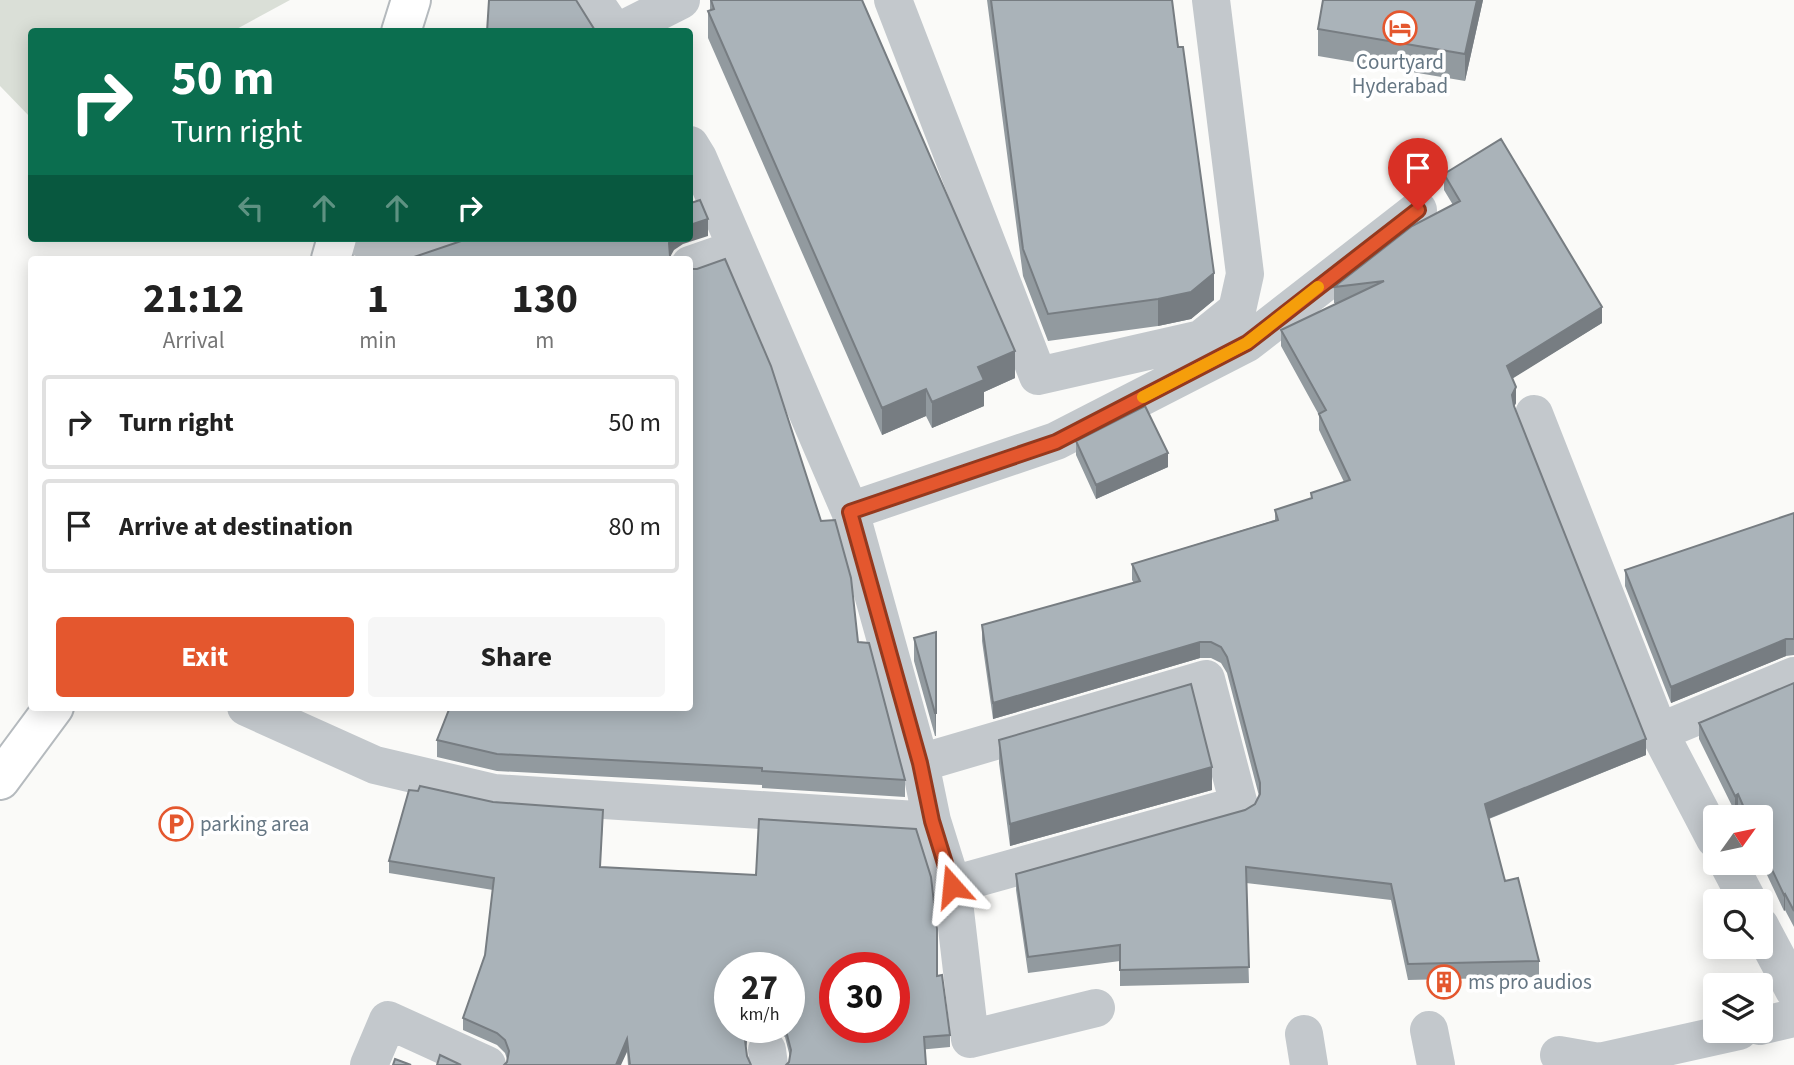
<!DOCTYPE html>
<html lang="en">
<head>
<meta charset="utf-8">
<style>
	body { margin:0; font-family:"Source Sans 3",sans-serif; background:#f6f6f6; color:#222; height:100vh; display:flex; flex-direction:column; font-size:26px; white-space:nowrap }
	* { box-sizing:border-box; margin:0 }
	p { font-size:23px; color:#767676 }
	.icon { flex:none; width:38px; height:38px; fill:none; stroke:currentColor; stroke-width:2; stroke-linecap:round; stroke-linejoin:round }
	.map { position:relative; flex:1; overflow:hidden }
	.drawer { position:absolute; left:28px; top:256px; width:665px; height:455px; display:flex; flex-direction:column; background:#fff; border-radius:7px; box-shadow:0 4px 18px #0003 }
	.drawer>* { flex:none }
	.banner { position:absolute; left:28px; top:28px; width:665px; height:214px; border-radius:7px; box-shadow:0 4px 18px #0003; background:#0b6e4f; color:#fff; overflow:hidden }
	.needle { width:46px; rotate:57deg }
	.buttons { position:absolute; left:1703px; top:805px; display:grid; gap:14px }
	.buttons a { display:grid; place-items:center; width:70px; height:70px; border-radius:7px; background:#fff; box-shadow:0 4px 18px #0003; font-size:35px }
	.speed { position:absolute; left:714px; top:952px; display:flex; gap:14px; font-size:35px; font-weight:700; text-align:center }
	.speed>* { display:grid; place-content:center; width:91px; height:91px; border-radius:50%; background:#fff; box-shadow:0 4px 18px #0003; line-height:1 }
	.speed small { font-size:18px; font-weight:400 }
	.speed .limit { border:10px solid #d22; background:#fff; color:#111 }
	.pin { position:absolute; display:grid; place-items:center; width:60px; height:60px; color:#fff; margin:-72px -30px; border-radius:50% 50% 50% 0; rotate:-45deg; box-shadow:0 0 7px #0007 }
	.pin .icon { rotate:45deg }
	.me { position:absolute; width:77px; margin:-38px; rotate:342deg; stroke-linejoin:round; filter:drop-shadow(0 0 5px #0008) }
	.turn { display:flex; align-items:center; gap:24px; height:147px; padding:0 28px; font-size:32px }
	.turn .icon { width:91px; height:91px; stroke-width:2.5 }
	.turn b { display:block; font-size:49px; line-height:60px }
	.lanes { display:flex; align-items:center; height:66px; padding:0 28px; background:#0003; justify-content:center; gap:35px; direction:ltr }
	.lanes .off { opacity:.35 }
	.eta { display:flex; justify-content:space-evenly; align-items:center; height:119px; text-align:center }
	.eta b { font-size:42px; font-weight:700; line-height:49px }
	.cta { display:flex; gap:14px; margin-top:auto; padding:14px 28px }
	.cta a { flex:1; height:80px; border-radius:7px; background:#e4572e; color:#fff; font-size:28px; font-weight:700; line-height:80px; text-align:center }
	.cta a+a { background:#f6f6f6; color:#222 }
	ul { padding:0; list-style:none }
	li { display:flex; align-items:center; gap:21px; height:94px; margin:0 14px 10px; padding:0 14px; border:4px solid #e0e0e0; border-radius:7px }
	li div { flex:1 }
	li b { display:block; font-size:26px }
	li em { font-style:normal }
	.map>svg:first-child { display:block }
	.green { fill:#dadfd7 }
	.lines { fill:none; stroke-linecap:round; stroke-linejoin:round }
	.major-casing { stroke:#b5babe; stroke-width:42 }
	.minor { stroke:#c3c8cc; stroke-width:38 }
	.major { stroke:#fff; stroke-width:38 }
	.wall { fill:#929a9f; fill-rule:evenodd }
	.shaded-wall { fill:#777d82 }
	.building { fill:#aab3b9; stroke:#777d82; stroke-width:2; fill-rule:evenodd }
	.route-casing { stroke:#94391e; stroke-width:18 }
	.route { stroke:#e4572e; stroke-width:12 }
	.slow { stroke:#f59e0b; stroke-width:12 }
	.labels { text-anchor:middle; stroke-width:7; stroke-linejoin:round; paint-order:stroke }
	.poi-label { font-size:21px; fill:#657683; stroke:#fff; text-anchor:start }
</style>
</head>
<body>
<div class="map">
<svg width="1794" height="1065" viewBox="0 0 1794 1065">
	<rect width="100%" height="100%" fill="#fafaf8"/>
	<path class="green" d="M0 0H290L233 31 32 32 31 118 0 86Z"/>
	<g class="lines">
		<defs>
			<path id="major" d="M401 32 411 0
				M331 259 337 238
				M0 780 54 707"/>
		</defs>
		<use href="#major" class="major-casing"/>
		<path class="minor" d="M593 0 615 32
			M893 0 1038 376 1201 339 1237 310 1245 274 1211 0
			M618 32 681 0
			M690 145 698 158 850 511 920 763 932 821 952 885 970 1039 1096 1008
			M362 238 404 254 453 238
			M690 265 736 249
			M1534 414 1659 732 1715 839
			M850 511 1056 441 1247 343 1418 210
			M246 707 375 765 494 793 932 821
			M1659 732 1794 676
			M920 763 1206 679 1239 805 952 885
			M1728 863 1748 901
			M1760 926 1794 990
			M1760 1026 1794 1018
			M1429 1030 1436 1065
			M1304 1034 1309 1065
			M767 1050 769 1065
			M1559 1055 1599 1062 1739 1031
			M369 1065 388 1020 487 1065"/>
		<use href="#major" class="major"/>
	</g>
	<path class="wall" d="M710 0H862L1015 378 984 392V406L932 428 926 416 882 435 708 38V11L710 10Z
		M987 0H1172L1214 300 1191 319 1158 326 1048 341 1023 276Z
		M1323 0H1483L1465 81 1318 56V29Z
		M1444 174 1602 323 1512 378 1516 403 1514 407 1646 755 1489 819 1505 881 1539 961V977L1408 980 1391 900 1246 883 1249 983 1120 986V961L1028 973 1016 890V874L1245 810 1255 804 1259 796 1227 673 1221 663 1211 658H1200L993 719 982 641V625L1134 583 1132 580V564L1275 520V510L1311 498V493L1344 482 1319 430V415L1281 346V330L1338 303H1334V287L1453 205 1444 190Z
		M1076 441 1168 467 1096 499 1076 455Z
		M1794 513V655L1786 656 1671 703 1625 586V570Z
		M936 632V736H935L914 661V638Z
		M858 642 905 780V797L762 788V785L497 771 437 757V740Z
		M1794 683V927L1785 910 1784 911 1760 860V817H1741L1738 810 1735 812 1699 739V723Z
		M999 740 1212 790 1010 846 999 763Z
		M493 802 603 822 600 867 937 976 950 1035V1047L789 1062 790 1057 785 1037 776 1030 765 1028 754 1032 747 1041 746 1047 747 1056 751 1065H628L627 1052 507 1062V1059L505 1053 497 1045 463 1030V1018L485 955 493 890 389 873V861ZM789 968V1027H730Z"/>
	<path class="shaded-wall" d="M1477 0H1483L1465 81V54Z
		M708 219V236L683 244 674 250 669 259V243L671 238H690V225Z
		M1214 273V300L1191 319 1158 326V299Z
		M1602 307V323L1507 382V366Z
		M1015 351V378L984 392V406L932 428V402L978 367Z
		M1516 387V403L1512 411V395Z
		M926 389V416L882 435V408Z
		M1168 453V467L1096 499V485Z
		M1786 639V656L1671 703V687Z
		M1200 642V658L993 719V703Z
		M935 713H936L935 736Z
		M1646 739V755L1485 820V804Z
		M1212 767V790L1010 846V824Z
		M1738 794V810L1735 812V796Z
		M1785 894V910L1784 911V895Z
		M748 1027H765V1028L754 1032 747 1041 745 1052V1040Z
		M627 1039V1052L621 1065H616Z"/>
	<path class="building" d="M489 0H576L596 32H487Z
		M711 0H862L1015 351 978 367 984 380 932 402 926 389 882 408 708 11 714 9Z
		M991 0H1172L1178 47H1183L1214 273 1191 292 1158 299 1048 314 1023 249Z
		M1323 0H1477L1465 54 1318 29Z
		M1501 139 1602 307 1507 366 1516 387 1512 395 1514 406 1646 739 1485 804 1505 881 1518 878 1539 961 1408 964 1391 884 1246 867 1249 967 1120 970V945L1028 957 1016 874 1245 810 1255 804 1260 794V783L1227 657 1221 647 1211 642H1200L993 703 982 625 1140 581 1132 564 1278 520 1275 510 1312 498 1311 493 1350 480 1319 414 1326 410 1281 330 1384 281 1334 287 1412 226 1460 201 1444 174Z
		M690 199 691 203 700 200 708 219 690 225Z
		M470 238H671L669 243 670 256 672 259H414V257Z
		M725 259 771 366 821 521 835 520 851 578 858 642 869 643 905 780 762 771V768L497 754 437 740 450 707H690V269H697Z
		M1145 406 1168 453 1096 485 1076 441Z
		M1794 513V639H1786L1671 687 1625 570Z
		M936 632V713H935L914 638Z
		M1794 683V911L1785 894 1784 895 1760 844V817H1748L1738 794 1735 796 1699 723Z
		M1191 684 1212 767 1010 824 999 740Z
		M420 786 493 802 603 810 600 867 756 875 759 819 916 829 931 877 937 929V976L942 975 950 1035 924 1037 926 1065H786L789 1062 791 1050 785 1027H789V968H730V1027H748L745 1040 747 1056 751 1065H630L627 1039 616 1065H504L507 1062 509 1051 505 1040 497 1033 463 1018 485 955 494 878 389 861 409 790 418 791ZM835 968H894V1027H835Z
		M440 1055 461 1065H437Z
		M395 1059 411 1065H393Z"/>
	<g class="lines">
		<defs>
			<path id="route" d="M952 886 932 821 920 763 850 512 1056 442 1247 343 1418 210"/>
		</defs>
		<use href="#route" class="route-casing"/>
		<use href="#route" class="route"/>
		<path class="slow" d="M1143 397 1247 343 1318 287"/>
	</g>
	<defs>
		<symbol id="hotel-ring" viewBox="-11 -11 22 22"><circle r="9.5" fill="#fff" stroke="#e4572e" stroke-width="1.5"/><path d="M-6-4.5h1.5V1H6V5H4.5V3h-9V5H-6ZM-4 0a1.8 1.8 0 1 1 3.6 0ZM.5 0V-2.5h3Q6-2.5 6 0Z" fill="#e4572e"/></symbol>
		<symbol id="parking-ring" viewBox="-11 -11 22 22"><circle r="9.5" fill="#fff" stroke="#e4572e" stroke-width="1.5"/><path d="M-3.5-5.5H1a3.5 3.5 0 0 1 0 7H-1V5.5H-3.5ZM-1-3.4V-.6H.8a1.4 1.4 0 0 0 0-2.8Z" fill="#e4572e"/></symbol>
		<symbol id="building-ring" viewBox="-11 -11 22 22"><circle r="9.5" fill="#fff" stroke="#e4572e" stroke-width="1.5"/><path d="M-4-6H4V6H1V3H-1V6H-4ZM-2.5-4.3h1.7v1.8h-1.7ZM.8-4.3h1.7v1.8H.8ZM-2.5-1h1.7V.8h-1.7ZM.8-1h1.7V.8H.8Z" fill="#e4572e"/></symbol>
	</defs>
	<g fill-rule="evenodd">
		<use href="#hotel-ring" x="1381" y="9" width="38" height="38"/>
		<use href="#parking-ring" x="157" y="805" width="38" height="38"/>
		<use href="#building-ring" x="1425" y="963" width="38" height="38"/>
	</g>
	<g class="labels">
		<g class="poi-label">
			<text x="1400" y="69" text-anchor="middle">Courtyard<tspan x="1400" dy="24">Hyderabad</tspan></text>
			<text x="200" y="831">parking area</text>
			<text x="1468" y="989">ms pro audios</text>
		</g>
	</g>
</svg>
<div class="buttons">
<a><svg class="needle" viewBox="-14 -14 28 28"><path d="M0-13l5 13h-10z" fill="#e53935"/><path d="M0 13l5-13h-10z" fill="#767676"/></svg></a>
<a><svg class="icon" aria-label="search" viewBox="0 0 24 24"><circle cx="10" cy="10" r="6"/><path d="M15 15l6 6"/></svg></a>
<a><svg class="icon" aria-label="layers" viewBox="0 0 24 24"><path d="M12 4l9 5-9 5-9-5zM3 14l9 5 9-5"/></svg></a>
</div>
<div class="speed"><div>27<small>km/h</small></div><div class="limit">30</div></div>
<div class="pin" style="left:1418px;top:210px;background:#d93025"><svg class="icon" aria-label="arrive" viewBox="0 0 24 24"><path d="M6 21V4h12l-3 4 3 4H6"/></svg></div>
<svg class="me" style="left:952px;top:886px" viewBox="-20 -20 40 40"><path d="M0-17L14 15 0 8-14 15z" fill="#e4572e" stroke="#fff" stroke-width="4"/></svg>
<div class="banner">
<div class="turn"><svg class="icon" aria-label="right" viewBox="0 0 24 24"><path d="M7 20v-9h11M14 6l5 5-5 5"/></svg><div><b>50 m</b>Turn right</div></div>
<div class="lanes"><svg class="icon off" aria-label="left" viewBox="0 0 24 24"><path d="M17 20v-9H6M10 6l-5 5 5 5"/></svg><svg class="icon off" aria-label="ahead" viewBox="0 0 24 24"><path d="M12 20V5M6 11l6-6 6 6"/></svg><svg class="icon off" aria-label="ahead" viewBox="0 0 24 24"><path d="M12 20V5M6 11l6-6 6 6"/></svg><svg class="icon" aria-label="right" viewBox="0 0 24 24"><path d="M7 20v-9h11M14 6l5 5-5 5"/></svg></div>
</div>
<section class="drawer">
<div class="eta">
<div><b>21:12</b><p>Arrival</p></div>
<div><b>1</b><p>min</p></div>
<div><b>130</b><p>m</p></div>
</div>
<ul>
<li><svg class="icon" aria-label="right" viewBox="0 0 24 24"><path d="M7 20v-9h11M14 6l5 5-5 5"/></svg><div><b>Turn right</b></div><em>50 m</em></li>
<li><svg class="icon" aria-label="arrive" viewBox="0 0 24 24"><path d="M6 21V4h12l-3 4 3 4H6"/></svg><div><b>Arrive at destination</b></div><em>80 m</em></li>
</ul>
<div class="cta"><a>Exit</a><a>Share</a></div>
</section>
</div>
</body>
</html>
